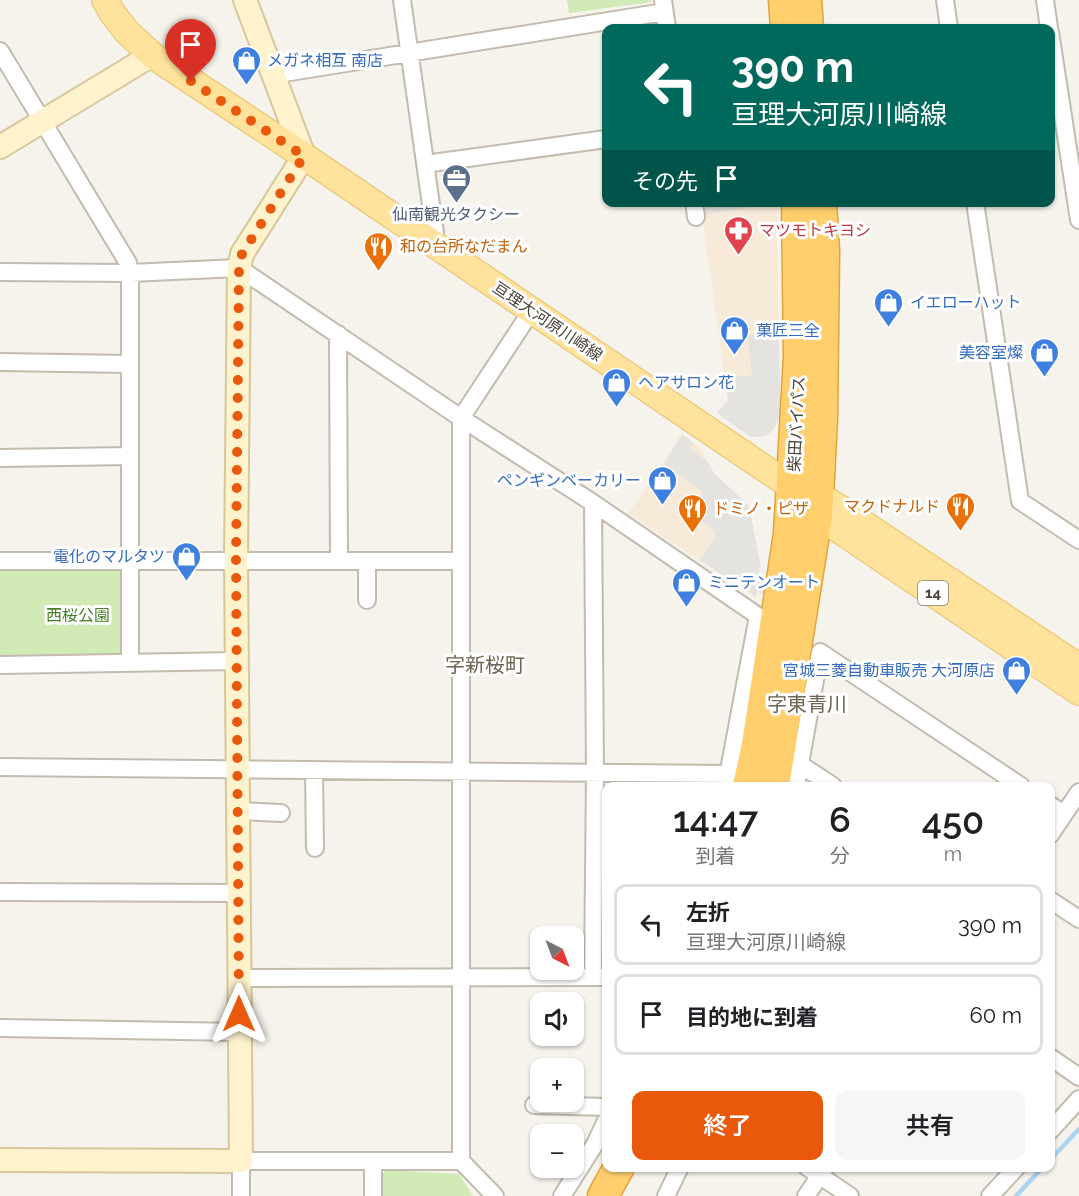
<!DOCTYPE html>
<html lang="ja">
<head>
<meta charset="utf-8">
<style>
	body { margin:0; font-family:Raleway,"Noto Sans JP",sans-serif; background:#f6f6f6; color:#202124; height:100vh; display:flex; flex-direction:column; font-size:22px; white-space:nowrap }
	* { box-sizing:border-box; margin:0 }
	p { font-size:20px; color:#757577 }
	.icon { flex:none; width:33px; height:33px; fill:none; stroke:currentColor; stroke-width:2; stroke-linecap:round; stroke-linejoin:round }
	.map { position:relative; flex:1; overflow:hidden }
	.details { position:absolute; left:602px; top:782px; width:453px; height:390px; display:flex; flex-direction:column; background:#fff; border-radius:12px; box-shadow:0 2px 4px #0004 }
	.details>* { flex:none }
	.guide { position:absolute; left:602px; top:24px; width:453px; height:183px; border-radius:12px; box-shadow:0 2px 4px #0004; background:#00695c; color:#fff; overflow:hidden }
	.needle { width:39px; rotate:138deg }
	.controls { position:absolute; left:530px; top:926px; display:grid; gap:12px }
	.controls a { display:grid; place-items:center; width:54px; height:54px; border-radius:12px; background:#fff; box-shadow:0 2px 4px #0004; font-size:30px }
	.pin { position:absolute; display:grid; place-items:center; width:51px; height:51px; color:#fff; margin:-62px -26px; border-radius:50% 50% 50% 0; rotate:-45deg; box-shadow:0 0 6px #0007 }
	.pin .icon { rotate:45deg }
	.me { position:absolute; width:66px; margin:-33px; rotate:0deg; stroke-linejoin:round; filter:drop-shadow(0 0 4px #0008) }
	.turn { display:flex; align-items:center; gap:21px; height:126px; padding:0 30px; font-size:27px }
	.turn .icon { width:78px; height:78px; stroke-width:2.5 }
	.turn b { display:block; font-size:42px; line-height:51px }
	.then { display:flex; align-items:center; height:57px; padding:0 30px; background:#0003; gap:12px; font-size:22px }
	.eta { display:flex; justify-content:space-evenly; align-items:center; height:102px; text-align:center }
	.eta b { font-size:36px; font-weight:600; line-height:42px }
	.action { display:flex; gap:12px; margin-top:auto; padding:12px 30px }
	.action a { flex:1; height:69px; border-radius:12px; background:#ea580c; color:#fff; font-size:24px; font-weight:600; line-height:69px; text-align:center }
	.action a+a { background:#f6f6f6; color:#202124 }
	ul { padding:0; list-style:none }
	li { display:flex; align-items:center; gap:18px; height:81px; margin:0 12px 9px; padding:0 18px; border:3px solid #e0e0e0; border-radius:12px }
	li div { flex:1 }
	li b { display:block; font-size:22px }
	li em { font-style:normal }
	.map>svg:first-child { display:block }
	.commercial { fill:#f7ead8 }
	.green { fill:#d2eab5 }
	.parking { fill:#e5e3e0 }
	.lines { fill:none; stroke-linecap:round; stroke-linejoin:round }
	.stream { stroke:#a9d4f2; stroke-width:4.5 }
	.street-casing { stroke:#c2bbae; stroke-width:20 }
	.secondary-casing { stroke:#d6c79b; stroke-width:26 }
	.primary-casing { stroke:#e6c16a; stroke-width:28 }
	.highway-casing { stroke:#e0a43c; stroke-width:33 }
	.street { stroke:#fff; stroke-width:16 }
	.secondary { stroke:#fff3cd; stroke-width:22 }
	.primary { stroke:#ffe39c; stroke-width:26 }
	.highway { stroke:#ffcf6e; stroke-width:30 }
	.route { stroke:#ea580c; stroke-width:10; stroke-dasharray:0 18 }
	.labels { text-anchor:middle; stroke-width:6; stroke-linejoin:round; paint-order:stroke }
	.shield { fill:#fff; stroke:#817c74; stroke-width:1.5 }
	.shield-label { font-size:15px; font-weight:bold; fill:#4b4439 }
	.shop-label { font-size:16px; fill:#366cbe; stroke:#fff; text-anchor:start }
	.service-label { font-size:16px; fill:#4e5e75; stroke:#fff }
	.health-label { font-size:16px; fill:#be3a42; stroke:#fff; text-anchor:start }
	.food-label { font-size:16px; fill:#c56008; stroke:#fff; text-anchor:start }
	.street-label { font-size:16px; fill:#4b4439; stroke:#fff }
	.park-label { font-size:16px; fill:#4a7f2a; stroke:#fff }
	.quarter-label { font-size:20px; fill:#6e6250; stroke:#fff }
</style>
</head>
<body>
<div class="map">
<svg width="1079" height="1196" viewBox="0 0 1079 1196">
	<rect width="100%" height="100%" fill="#f6f3ec"/>
	<path class="commercial" d="M700 203H777L780 416 773 430 766 436 751 437 717 413 728 400Z
		M682 434 699 447 714 473 749 506 760 563 759 577 767 582 763 595 757 591 756 597 628 514Z"/>
	<path class="green" d="M567 0H651L652 2 569 13Z
		M0 569 124 571 121 659H0Z
		M386 1170 459 1174 473 1196H380V1177Z"/>
	<path class="parking" d="M777 202 702 215 700 203Z
		M779 332 780 416 773 430 766 436 751 437 717 413 728 400 724 378 752 375 747 336Z
		M682 434 694 443 690 448 708 462 714 473 749 506 760 563 759 577 767 582 763 595 757 591 756 597 700 560 715 538 714 530 689 512 703 492 664 464Z"/>
	<g class="lines">
		<path class="stream" d="M1050 1160 1079 1129
			M1016 1196 1043 1167"/>
		<defs>
			<path id="street" d="M402 0 435 233 430 241
				M663 0 667 28
				M945 0 949 28
				M1045 0 1049 28
				M1050 32 1079 220
				M0 51 128 263 130 273V663
				M274 77 284 73 664 12
				M425 164 606 139
				M694 202 696 217
				M975 202 1020 501 1079 540
				M0 272 130 273 239 268 461 418 593 503 758 616 726 786
				M338 334 339 561
				M0 362 130 364
				M0 458 130 456
				M0 561H461
				M367 600V561
				M0 665 237 661
				M801 765 833 786
				M0 767 729 774
				M314 770 315 848
				M796 786 820 652 1021 786
				M1050 805 1064 814
				M238 811 281 813
				M1050 835 1079 792
				M0 892 239 893
				M1050 900 1079 919
				M593 977 595 773 593 503
				M239 978 606 977
				M0 1028 240 1032
				M1050 1057 1079 1077
				M534 1105 606 1107
				M1050 1131 1079 1099
				M807 1167 850 1196
				M241 1196V1161H461
				M373 1196V1161
				M495 1196 461 1161V418L532 310
				M562 1196 595 1144 606 1121
				M666 1196 680 1167
				M806 1196 825 1168
				M990 1196 1017 1167"/>
			<path id="secondary" d="M0 147 152 55
				M0 1160 241 1161 236 560 239 268 242 254 304 156 245 0"/>
			<path id="primary" d="M105 0 113 14 127 32 152 55 304 156 792 487 817 515 1079 692
				M801 490 818 495 843 510 1079 667"/>
			<path id="highway" d="M784 0 786 28
				M806 0 808 28
				M748 786 757 745 789 534 799 356 797 202
				M774 786 817 515 822 419 824 251 821 202
				M603 1196 619 1167"/>
		</defs>
		<use href="#street" class="street-casing"/>
		<use href="#secondary" class="secondary-casing"/>
		<use href="#primary" class="primary-casing"/>
		<use href="#highway" class="highway-casing"/>
		<use href="#street" class="street"/>
		<use href="#secondary" class="secondary"/>
		<use href="#primary" class="primary"/>
		<use href="#highway" class="highway"/>
	</g>
	<g class="lines">
		<path class="route" d="M191 81 304 156 242 254 239 268 236 560 239 1014"/>
	</g>
	<defs>
		<symbol id="shop-pin" viewBox="-11 -11 22 30"><path d="M0 17L-7.5 6A9.5 9.5 0 1 1 7.5 6Z" fill="#3f7fe0" stroke="#fff"/><path d="M-5-2.5h2.3a2.7 3.5 0 0 1 5.4 0H5L5.5 6h-11ZM-1.5-2.5h3a1.5 2.3 0 0 0-3 0Z" fill="#fff"/></symbol>
		<symbol id="office-pin" viewBox="-11 -11 22 30"><path d="M0 17L-7.5 6A9.5 9.5 0 1 1 7.5 6Z" fill="#5c6f8a" stroke="#fff"/><path d="M-6-3h4V-5.5h4V-3h4V5H-6ZM-1-4.5V-3h2v-1.5ZM-6 0V1H6V0Z" fill="#fff"/></symbol>
		<symbol id="pharmacy-pin" viewBox="-11 -11 22 30"><path d="M0 17L-7.5 6A9.5 9.5 0 1 1 7.5 6Z" fill="#e0444e" stroke="#fff"/><path d="M-2-6h4v4h4v4h-4v4h-4v-4h-4v-4h4Z" fill="#fff"/></symbol>
		<symbol id="restaurant-pin" viewBox="-11 -11 22 30"><path d="M0 17L-7.5 6A9.5 9.5 0 1 1 7.5 6Z" fill="#e8710a" stroke="#fff"/><path d="M-5-6h1v4h1v-4h1v4h1v-4h1v5L-1.5 .5V6h-2V.5L-5-1ZM5-6V6H3V1.5H1.5Q1.5-4 5-6Z" fill="#fff"/></symbol>
	</defs>
	<g fill-rule="evenodd">
		<use href="#shop-pin" x="230" y="44" width="33" height="45"/>
		<use href="#office-pin" x="440" y="162" width="33" height="45"/>
		<use href="#pharmacy-pin" x="722" y="214" width="33" height="45"/>
		<use href="#restaurant-pin" x="362" y="230" width="33" height="45"/>
		<use href="#shop-pin" x="872" y="286" width="33" height="45"/>
		<use href="#shop-pin" x="718" y="314" width="33" height="45"/>
		<use href="#shop-pin" x="1028" y="336" width="33" height="45"/>
		<use href="#shop-pin" x="600" y="366" width="33" height="45"/>
		<use href="#shop-pin" x="646" y="464" width="33" height="45"/>
		<use href="#restaurant-pin" x="944" y="490" width="33" height="45"/>
		<use href="#restaurant-pin" x="676" y="492" width="33" height="45"/>
		<use href="#shop-pin" x="170" y="540" width="33" height="45"/>
		<use href="#shop-pin" x="670" y="566" width="33" height="45"/>
		<use href="#shop-pin" x="1000" y="654" width="33" height="45"/>
	</g>
	<g class="labels">
		<rect class="shield" x="918" y="581" width="30" height="24" rx="4.5"/>
		<g class="shield-label">
			<text x="933" y="598">14</text>
		</g>
		<g class="shop-label">
			<text x="267" y="66">メガネ相互 南店</text>
			<text x="910" y="308">イエローハット</text>
			<text x="756" y="336">菓匠三全</text>
			<text x="1023" y="358" text-anchor="end">美容室燦</text>
			<text x="638" y="388">ヘアサロン花</text>
			<text x="641" y="486" text-anchor="end">ペンギンベーカリー</text>
			<text x="165" y="562" text-anchor="end">電化のマルタツ</text>
			<text x="708" y="588">ミニテンオート</text>
			<text x="995" y="676" text-anchor="end">宮城三菱自動車販売 大河原店</text>
		</g>
		<g class="service-label">
			<text x="456" y="220">仙南観光タクシー</text>
		</g>
		<g class="health-label">
			<text x="759" y="236">マツモトキヨシ</text>
		</g>
		<g class="food-label">
			<text x="400" y="252">和の台所なだまん</text>
			<text x="940" y="512" text-anchor="end">マクドナルド</text>
			<text x="713" y="514">ドミノ・ピザ</text>
		</g>
		<g class="street-label">
			<text transform="translate(548 321) rotate(34)" y="6">亘理大河原川崎線</text>
			<text transform="translate(796 424) rotate(-87)" y="6">柴田バイパス</text>
		</g>
		<g class="park-label">
			<text x="78" y="621">西桜公園</text>
		</g>
		<g class="quarter-label">
			<text x="485" y="672">字新桜町</text>
			<text x="807" y="711">字東青川</text>
		</g>
	</g>
</svg>
<div class="controls">
<a><svg class="needle" viewBox="-14 -14 28 28"><path d="M0-13l5 13h-10z" fill="#e53935"/><path d="M0 13l5-13h-10z" fill="#757577"/></svg></a>
<a><svg class="icon" aria-label="sound" viewBox="0 0 24 24"><path d="M4 9h4l5-4v14l-5-4H4zM17 9q2 3 0 6"/></svg></a>
<a>+</a>
<a>−</a>
</div>
<div class="pin" style="left:191px;top:81px;background:#d93025"><svg class="icon" aria-label="arrive" viewBox="0 0 24 24"><path d="M6 21V4h12l-3 4 3 4H6"/></svg></div>
<svg class="me" style="left:239px;top:1014px" viewBox="-20 -20 40 40"><path d="M0-17L14 15 0 8-14 15z" fill="#ea580c" stroke="#fff" stroke-width="4"/></svg>
<div class="guide">
<div class="turn"><svg class="icon" aria-label="left" viewBox="0 0 24 24"><path d="M17 20v-9H6M10 6l-5 5 5 5"/></svg><div><b>390 m</b>亘理大河原川崎線</div></div>
<div class="then">その先<svg class="icon" aria-label="arrive" viewBox="0 0 24 24"><path d="M6 21V4h12l-3 4 3 4H6"/></svg></div>
</div>
<section class="details">
<div class="eta">
<div><b>14:47</b><p>到着</p></div>
<div><b>6</b><p>分</p></div>
<div><b>450</b><p>m</p></div>
</div>
<ul>
<li><svg class="icon" aria-label="left" viewBox="0 0 24 24"><path d="M17 20v-9H6M10 6l-5 5 5 5"/></svg><div><b>左折</b><p>亘理大河原川崎線</p></div><em>390 m</em></li>
<li><svg class="icon" aria-label="arrive" viewBox="0 0 24 24"><path d="M6 21V4h12l-3 4 3 4H6"/></svg><div><b>目的地に到着</b></div><em>60 m</em></li>
</ul>
<div class="action"><a>終了</a><a>共有</a></div>
</section>
</div>
</body>
</html>
